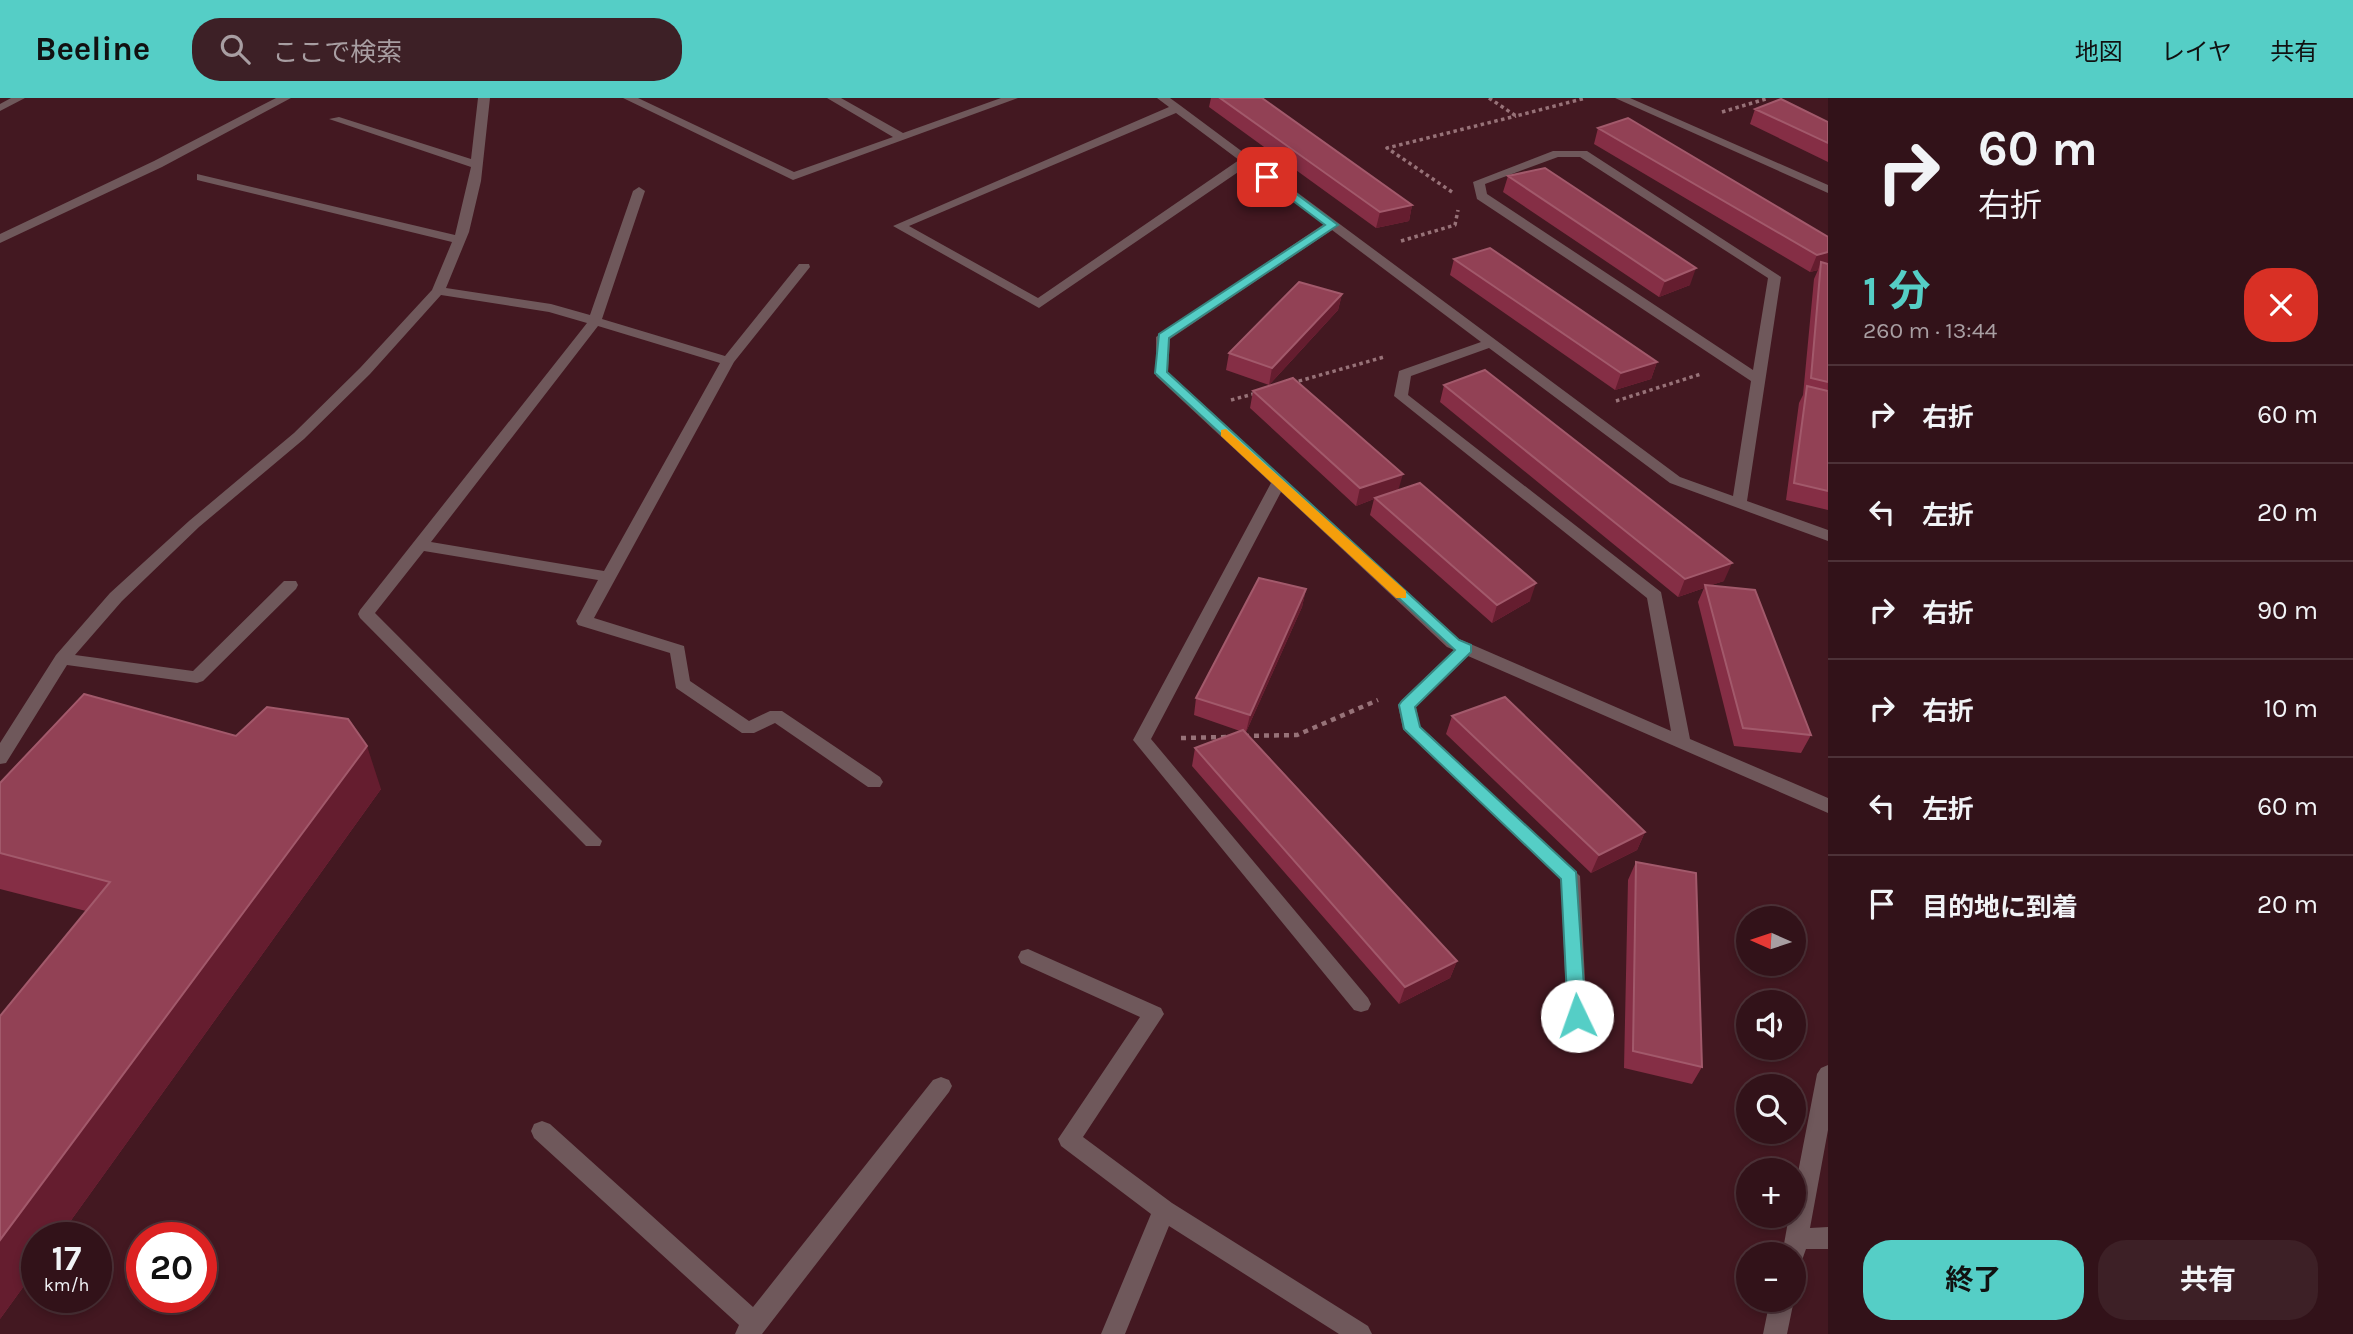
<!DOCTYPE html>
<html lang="ja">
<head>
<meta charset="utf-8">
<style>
	body { margin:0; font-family:Karla,"Noto Sans JP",sans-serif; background:#3d2026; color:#f1f3f6; height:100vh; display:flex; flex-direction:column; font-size:26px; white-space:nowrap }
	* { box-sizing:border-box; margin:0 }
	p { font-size:23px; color:#a89ea2 }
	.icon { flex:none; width:38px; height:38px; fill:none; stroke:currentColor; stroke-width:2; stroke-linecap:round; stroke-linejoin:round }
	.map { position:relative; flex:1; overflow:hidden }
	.details { display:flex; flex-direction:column; background:#321219; width:525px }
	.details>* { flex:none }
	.hud { background:#321219; color:#f1f3f6; overflow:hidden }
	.needle { width:46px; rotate:273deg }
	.tools { position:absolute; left:1736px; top:808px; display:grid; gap:14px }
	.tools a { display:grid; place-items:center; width:70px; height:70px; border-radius:50%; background:#321219; box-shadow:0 4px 10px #0003,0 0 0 2px #4d3238; font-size:35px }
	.speed { position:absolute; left:21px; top:1124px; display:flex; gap:14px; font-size:35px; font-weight:700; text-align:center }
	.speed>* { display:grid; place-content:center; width:91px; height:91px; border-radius:50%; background:#321219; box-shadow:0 4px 10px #0003,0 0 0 2px #4d3238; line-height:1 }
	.speed small { font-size:18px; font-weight:400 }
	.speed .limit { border:10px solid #d22; background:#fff; color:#111 }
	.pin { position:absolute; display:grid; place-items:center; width:60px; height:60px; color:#fff; margin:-30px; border-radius:14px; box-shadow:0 4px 10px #0006 }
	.me { position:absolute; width:77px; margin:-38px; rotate:357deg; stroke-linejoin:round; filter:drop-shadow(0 0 5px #0008) }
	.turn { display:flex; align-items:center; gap:24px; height:147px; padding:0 35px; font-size:32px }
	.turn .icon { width:91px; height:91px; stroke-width:2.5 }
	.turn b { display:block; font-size:49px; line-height:60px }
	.round { display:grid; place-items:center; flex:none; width:74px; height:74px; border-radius:28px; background:#3d2026 }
	.head { display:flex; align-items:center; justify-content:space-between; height:119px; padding:0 35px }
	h1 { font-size:42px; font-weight:700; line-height:52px; color:#55cec6 }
	.action { display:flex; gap:14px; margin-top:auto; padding:14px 35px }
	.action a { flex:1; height:80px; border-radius:28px; background:#55cec6; color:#111; font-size:28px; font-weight:700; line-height:80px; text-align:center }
	.action a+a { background:#3d2026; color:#f1f3f6 }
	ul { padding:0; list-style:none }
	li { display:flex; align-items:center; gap:21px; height:98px; padding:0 35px; border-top:2px solid #4d3238 }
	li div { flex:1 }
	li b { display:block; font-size:26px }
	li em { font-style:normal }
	header { display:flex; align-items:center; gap:42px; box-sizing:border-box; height:98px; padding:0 35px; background:#55cec6; color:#111 }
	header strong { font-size:33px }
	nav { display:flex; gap:38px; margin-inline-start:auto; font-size:24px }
	.search { width:490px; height:63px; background:#3d2026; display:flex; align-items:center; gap:18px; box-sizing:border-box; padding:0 24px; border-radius:28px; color:#a89ea2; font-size:26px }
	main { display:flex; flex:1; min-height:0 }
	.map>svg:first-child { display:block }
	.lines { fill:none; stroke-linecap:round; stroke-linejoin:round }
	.path-far1 { stroke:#977278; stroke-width:3.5; stroke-dasharray:3.5 3.5; stroke-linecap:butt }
	.path { stroke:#977278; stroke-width:4.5; stroke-dasharray:5 5; stroke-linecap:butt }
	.minor { fill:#6f585b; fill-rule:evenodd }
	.wall { fill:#852e45 }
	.shaded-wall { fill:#651d2f }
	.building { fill:#924155; stroke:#a2596b; stroke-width:2 }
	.route { fill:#55cec6; stroke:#378681; stroke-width:2 }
	.slow { fill:#f59e0b }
</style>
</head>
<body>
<header>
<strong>Beeline</strong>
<div class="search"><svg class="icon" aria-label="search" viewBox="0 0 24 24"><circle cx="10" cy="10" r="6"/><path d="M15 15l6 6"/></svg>ここで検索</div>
<nav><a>地図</a><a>レイヤ</a><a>共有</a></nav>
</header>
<main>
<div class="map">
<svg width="1828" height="1236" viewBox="0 0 1828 1236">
	<rect width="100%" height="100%" fill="#431821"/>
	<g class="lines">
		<path class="path-far1" d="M1489 0 1516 18 1586 0
			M1722 14 1769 0
			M1452 94 1387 50 1516 18
			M1401 143 1455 127 1458 112
			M1292 285 1384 259
			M1231 302 1257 295
			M1616 303 1701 276"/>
		<path class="path" d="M1244 638 1297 637 1378 602
			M1181 640 1228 639"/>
		<path class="minor" d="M11 0H25L0 13V6Z
			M276 0H291L162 69 0 145V136L154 63Z
			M478 0H490L481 83 469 134 446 190 551 206 590 217 633 93 639 89 645 93 602 221 725 258 799 166H809L810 169 734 264 594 520 684 548 690 583 749 623 770 613H782L880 679 883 684 880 689H868L775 625 754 635H742L676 590 670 555 578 527 576 523 598 482 424 453 375 515 602 743 600 748H586L360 520 358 516 360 512 587 225 549 214 441 197 370 276 304 341 199 429 122 503 75 557 193 573 284 483H296L298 487 296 491 203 583 197 585 67 567 6 665 0 666V645L56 557 110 495 189 423 294 335 360 270 432 192 452 144 197 82V76L455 137 471 69 329 21 339 19 471 61ZM598 228 720 265 604 473 431 444Z
			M623 0H638L794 74 893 39 827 0H841L903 35 1001 0H1018L793 82Z
			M1157 0H1170L1181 8 1680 379 1733 398 1751 283 1477 101 1473 84 1553 53H1587L1781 179 1747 403 1828 432V443L1670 385 1489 250 1411 278 1408 297 1661 494 1690 641 1828 700V715L1468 558 1416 609 1420 628 1580 778 1588 946 1585 952 1578 955 1571 952 1568 946 1561 781 1403 631 1398 607 1401 603 1454 552 1447 549 1281 394 1151 641 1368 900 1371 906 1368 912 1361 914 1354 912 1133 642 1271 385 1156 278V239L1324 126 1247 68 1039 210 893 128 1169 9ZM1176 15 1239 62 1038 200 909 128ZM1558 59H1580L1768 180 1753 272 1487 96 1485 86ZM1332 132 1481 244 1399 273 1394 298 1647 500 1671 633 1459 541 1168 274 1170 241Z
			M1615 0H1630L1828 87V95Z
			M1028 851 1161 910 1164 916 1083 1039 1172 1105 1368 1228 1372 1236H1339L1169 1128 1125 1236H1101L1151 1116 1061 1048 1058 1041 1140 919 1021 865 1018 859 1021 853Z
			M1828 967V1032L1810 1130 1828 1129V1151H1806L1801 1165 1794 1167V1157H1782L1789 1118H1794V1095L1817 976 1821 970Z
			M941 979 949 982 952 988 949 994 762 1236H735L739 1227 534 1040 531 1033 534 1026 542 1023 550 1026 753 1209 933 982Z
			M1770 1202H1794L1787 1236H1763Z"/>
	</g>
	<path class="wall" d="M1211 0H1262L1412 107 1409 123 1376 130 1209 9Z
		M1755 11 1828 24V64L1750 26Z
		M1598 30 1828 139V412L1786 402 1799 305 1803 297 1814 181 1818 172 1810 174 1594 46Z
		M1508 78 1690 187 1659 199 1503 94Z
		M1454 161 1657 264 1651 281 1615 292 1450 177Z
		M1342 196 1338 212 1269 287 1226 272 1229 255Z
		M1444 287 1724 483 1711 487 1811 637 1801 655 1734 648 1698 504 1704 490 1678 499 1440 304Z
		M1253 293 1399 392 1530 503 1492 525 1370 417 1374 401 1356 408 1250 310Z
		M1306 491 1302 509 1246 634 1457 863 1450 880 1399 906 1192 668 1195 650 1240 633 1194 617 1196 600Z
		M1452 618 1645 734 1637 752 1591 775 1446 636Z
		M0 685 381 691 59 1139H37V1170L0 1221 86 813 0 791Z
		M1636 764 1702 969 1692 986 1624 970 1628 782Z"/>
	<path class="shaded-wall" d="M1412 107 1409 123 1376 130 1380 114Z
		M1828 154V169L1821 164 1818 172 1810 174 1817 157Z
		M1696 170 1690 187 1659 199 1665 183Z
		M1342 196 1338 212 1269 287 1272 270Z
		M1657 264 1651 281 1615 292 1621 275Z
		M1403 376 1398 393 1375 400 1374 401 1356 408 1360 390Z
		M1732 465 1724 483 1706 489 1705 487 1704 490 1678 499 1685 481Z
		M1536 485 1530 503 1492 525 1497 507Z
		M1306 491 1302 509 1246 634 1250 617Z
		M367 648 381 691 59 1139H37V1170L0 1221V1142Z
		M1645 734 1637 752 1591 775 1599 757Z
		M1457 863 1450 880 1399 906 1405 889Z"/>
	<path class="building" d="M1220 0H1262L1412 107 1380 114Z
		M1781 1 1828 24V45L1755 11Z
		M1628 20 1828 139V154L1817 157 1598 30Z
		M1545 70 1696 170 1665 183 1508 78Z
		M1490 150 1657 264 1621 275 1454 161Z
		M1821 164 1828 166V284L1811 280Z
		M1299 184 1342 196 1272 270 1229 255Z
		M1485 272 1732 465 1685 481 1444 287Z
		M1293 280 1403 376 1360 390 1253 293Z
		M1807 288 1828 293V393L1794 385Z
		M1420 385 1536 485 1497 507 1375 400Z
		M1259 480 1306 491 1250 617 1196 600Z
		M1705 487 1755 492 1811 637 1743 630Z
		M84 596 236 638 267 609 348 621 367 648 0 1142V918L110 784 0 755V685Z
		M1505 599 1645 734 1599 757 1452 618Z
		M1243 632 1457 863 1405 889 1195 650Z
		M1636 764 1696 775 1702 969 1633 953Z"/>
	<path class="route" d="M1264 77H1271L1338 127 1169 240 1167 274 1459 542 1471 547V554L1415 609 1420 629 1576 774 1586 918 1584 924H1570L1568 918 1561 781 1404 631 1399 607 1402 603 1455 552 1155 275 1159 236 1325 127 1264 81Z"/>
	<path class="slow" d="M1226 331 1406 493V500H1396L1221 338V332Z"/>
</svg>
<div class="tools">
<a><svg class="needle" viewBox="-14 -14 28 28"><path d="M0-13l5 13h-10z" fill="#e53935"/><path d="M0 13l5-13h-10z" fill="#a89ea2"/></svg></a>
<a><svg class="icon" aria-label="sound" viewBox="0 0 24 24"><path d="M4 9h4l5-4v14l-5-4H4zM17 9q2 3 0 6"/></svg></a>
<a><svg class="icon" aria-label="search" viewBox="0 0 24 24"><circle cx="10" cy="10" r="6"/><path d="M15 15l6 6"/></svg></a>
<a>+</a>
<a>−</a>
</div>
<div class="speed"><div>17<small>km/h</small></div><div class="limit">20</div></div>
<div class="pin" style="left:1267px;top:79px;background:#d93025"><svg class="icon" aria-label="arrive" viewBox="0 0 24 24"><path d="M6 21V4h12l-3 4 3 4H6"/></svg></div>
<svg class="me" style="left:1577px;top:918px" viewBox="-20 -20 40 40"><circle r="19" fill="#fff"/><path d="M0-13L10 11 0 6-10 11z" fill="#55cec6"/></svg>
</div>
<section class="details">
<div class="hud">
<div class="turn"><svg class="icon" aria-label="right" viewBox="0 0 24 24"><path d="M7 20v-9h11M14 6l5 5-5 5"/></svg><div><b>60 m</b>右折</div></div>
</div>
<div class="head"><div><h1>1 分</h1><p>260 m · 13:44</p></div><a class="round" style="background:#d93025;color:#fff"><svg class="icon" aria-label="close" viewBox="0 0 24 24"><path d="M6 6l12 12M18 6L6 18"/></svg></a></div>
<ul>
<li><svg class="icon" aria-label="right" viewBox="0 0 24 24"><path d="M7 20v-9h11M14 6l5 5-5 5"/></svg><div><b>右折</b></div><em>60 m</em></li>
<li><svg class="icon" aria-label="left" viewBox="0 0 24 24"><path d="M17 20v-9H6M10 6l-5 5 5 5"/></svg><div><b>左折</b></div><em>20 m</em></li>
<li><svg class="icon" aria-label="right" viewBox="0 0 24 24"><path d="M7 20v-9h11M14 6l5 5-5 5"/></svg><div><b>右折</b></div><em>90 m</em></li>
<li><svg class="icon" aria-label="right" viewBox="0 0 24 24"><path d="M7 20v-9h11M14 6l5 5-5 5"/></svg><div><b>右折</b></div><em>10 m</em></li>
<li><svg class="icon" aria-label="left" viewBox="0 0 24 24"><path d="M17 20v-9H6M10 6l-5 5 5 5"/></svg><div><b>左折</b></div><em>60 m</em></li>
<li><svg class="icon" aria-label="arrive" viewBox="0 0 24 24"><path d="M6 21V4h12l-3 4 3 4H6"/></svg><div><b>目的地に到着</b></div><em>20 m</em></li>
</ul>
<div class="action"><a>終了</a><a>共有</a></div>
</section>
</main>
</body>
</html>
